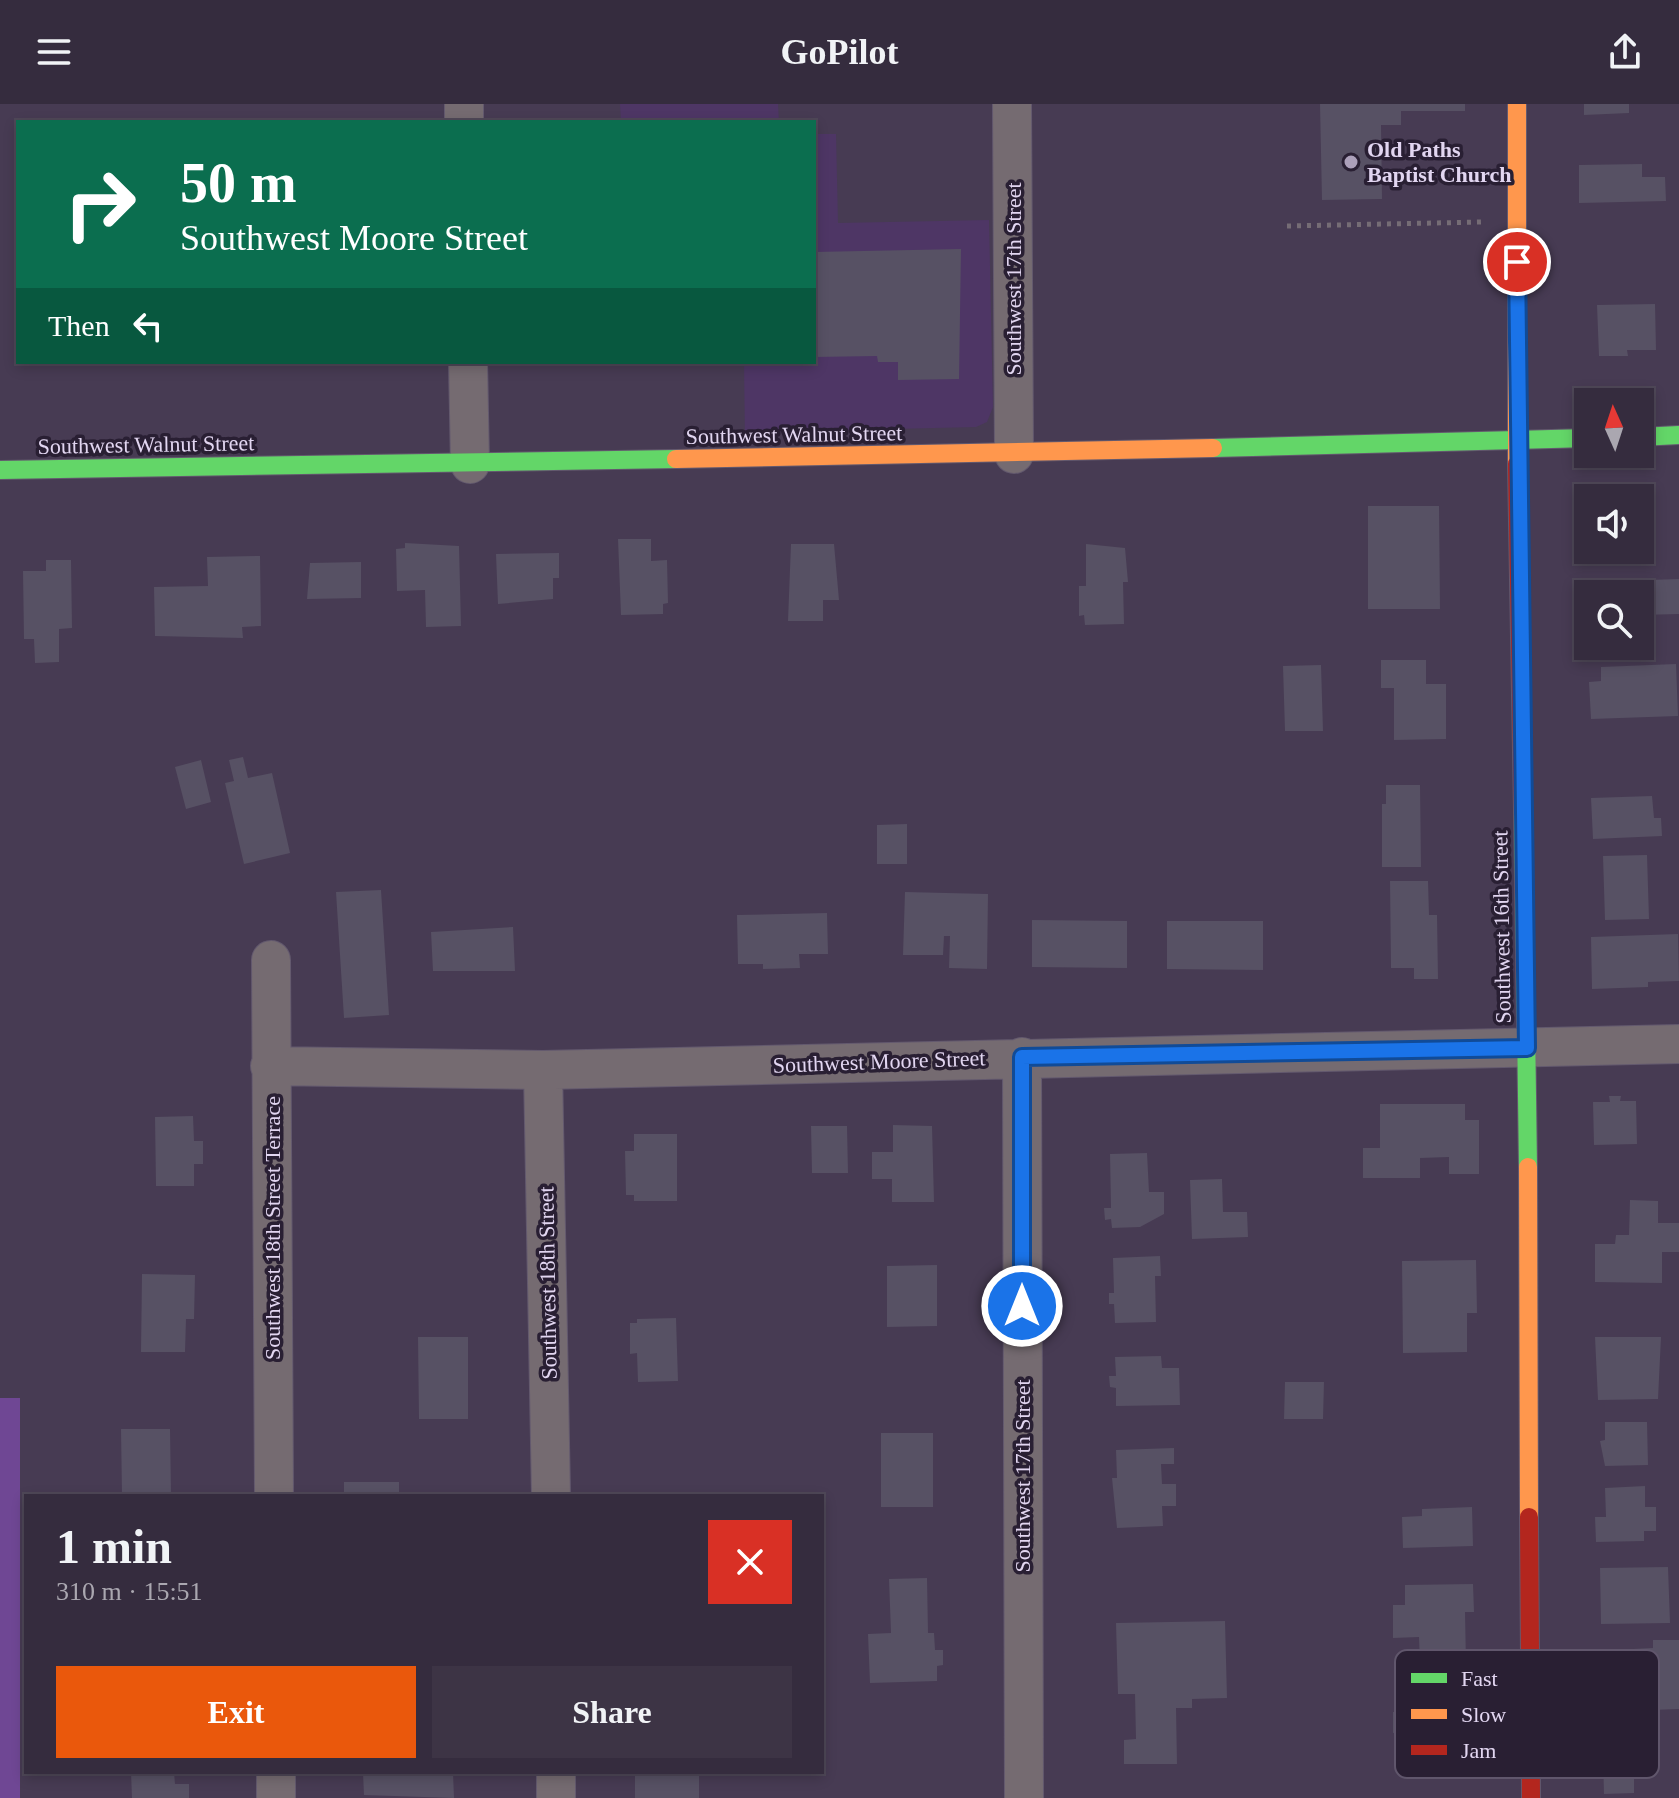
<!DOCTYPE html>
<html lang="en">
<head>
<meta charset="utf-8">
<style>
	body { margin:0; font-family:Georgia,serif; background:#3d3445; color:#f1f3f6; height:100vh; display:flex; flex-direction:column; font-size:30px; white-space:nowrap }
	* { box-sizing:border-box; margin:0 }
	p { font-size:26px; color:#aaa7b0 }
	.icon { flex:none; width:44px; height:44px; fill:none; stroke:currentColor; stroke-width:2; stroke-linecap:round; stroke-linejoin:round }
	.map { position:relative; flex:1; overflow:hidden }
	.details { position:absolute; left:24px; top:1390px; width:800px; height:280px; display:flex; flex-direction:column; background:#352c3e; border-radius:0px; box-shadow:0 4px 12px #0003,0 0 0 2px #4f4858 }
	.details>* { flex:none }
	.top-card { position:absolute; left:16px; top:16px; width:800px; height:244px; border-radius:0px; box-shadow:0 4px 12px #0003,0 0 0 2px #4f4858; background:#0b6e4f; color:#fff; overflow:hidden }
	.needle { width:52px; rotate:357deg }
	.controls { position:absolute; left:1574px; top:284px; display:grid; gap:16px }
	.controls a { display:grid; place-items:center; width:80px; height:80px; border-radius:0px; background:#352c3e; box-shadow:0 4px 12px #0003,0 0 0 2px #4f4858; font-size:40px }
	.pin { position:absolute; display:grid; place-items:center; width:68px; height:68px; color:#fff; margin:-34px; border:4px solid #fff; border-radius:50%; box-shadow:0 2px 8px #0007 }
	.me { position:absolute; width:88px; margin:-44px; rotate:0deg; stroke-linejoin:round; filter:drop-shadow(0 0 6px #0008) }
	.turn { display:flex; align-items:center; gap:28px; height:168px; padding:0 32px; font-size:36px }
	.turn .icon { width:104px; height:104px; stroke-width:2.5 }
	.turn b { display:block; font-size:56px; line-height:68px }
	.then { display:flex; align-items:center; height:76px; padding:0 32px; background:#0003; gap:16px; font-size:30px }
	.round { display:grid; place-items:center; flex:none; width:84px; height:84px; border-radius:0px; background:#3d3445 }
	.headline { display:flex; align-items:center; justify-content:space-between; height:136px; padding:0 32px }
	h1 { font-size:48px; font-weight:700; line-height:60px }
	.action { display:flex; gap:16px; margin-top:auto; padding:16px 32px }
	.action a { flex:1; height:92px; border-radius:0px; background:#ea580c; color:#fff; font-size:32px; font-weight:700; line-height:92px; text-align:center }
	.action a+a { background:#3d3445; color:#f1f3f6 }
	header { display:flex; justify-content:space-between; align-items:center; height:104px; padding:0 32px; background:#352c3e; font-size:36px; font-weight:700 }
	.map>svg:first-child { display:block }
	.built { fill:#4e3665 }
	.green { fill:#6f4794 }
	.building { fill:#575164 }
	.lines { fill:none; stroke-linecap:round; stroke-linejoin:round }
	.street-casing { stroke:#63596e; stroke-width:40 }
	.fast-casing { stroke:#63596e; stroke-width:20 }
	.slow-casing { stroke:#63596e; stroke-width:20 }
	.jam-casing { stroke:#63596e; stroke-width:20 }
	.path { stroke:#756c75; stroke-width:5; stroke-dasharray:4 6; stroke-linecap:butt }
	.street { stroke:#756b71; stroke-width:38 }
	.fast { stroke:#63d668; stroke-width:18 }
	.slow { stroke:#ff974d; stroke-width:18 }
	.jam { stroke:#b3261e; stroke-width:18 }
	.route-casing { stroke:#114b97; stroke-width:20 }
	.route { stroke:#1a73e8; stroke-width:14 }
	.poi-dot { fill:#aca0ba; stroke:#291f33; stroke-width:3 }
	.labels { text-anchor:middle; stroke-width:7; stroke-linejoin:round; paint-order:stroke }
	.poi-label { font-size:22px; font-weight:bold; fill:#e2d6f1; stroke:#291f33; text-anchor:start }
	.street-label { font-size:22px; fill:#e2d6f1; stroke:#291f33 }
	.key { fill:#291f33; stroke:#60566c; stroke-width:2 }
	.key-label { font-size:22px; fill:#e2d6f1 }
</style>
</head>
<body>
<header><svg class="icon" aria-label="menu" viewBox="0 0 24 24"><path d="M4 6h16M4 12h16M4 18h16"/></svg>GoPilot<svg class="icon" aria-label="share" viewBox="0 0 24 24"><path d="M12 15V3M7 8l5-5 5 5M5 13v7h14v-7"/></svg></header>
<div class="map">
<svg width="1679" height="1694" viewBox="0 0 1679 1694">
	<rect width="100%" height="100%" fill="#473b53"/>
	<path class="built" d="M620 0H778L779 18H621Z
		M814 30H836L838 119 989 116 993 303 987 318 976 323 769 328 758 336 745 339 744 258H814Z"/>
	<path class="green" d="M0 1294H20V1694H0Z"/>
	<path class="building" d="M1320 0H1465V7H1401V21H1381L1382 95 1322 96Z
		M1584 0H1629V9L1584 11Z
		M1642 60V73H1665L1666 97 1579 99V61Z
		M961 145 959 275 898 276V258H878L877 252 814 253V148Z
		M1655 200 1656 246H1627L1628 252H1599L1597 201Z
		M1368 402H1439L1440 505H1368Z
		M1640 410H1647L1648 458 1584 459 1583 412H1588V446H1640Z
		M618 435H651V457L667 456 668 499 663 500V510L621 511Z
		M405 439 459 442 461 522 426 523 425 486 397 487 396 445 405 444Z
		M791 440H834L839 496H823V517H788Z
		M1086 440 1125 444 1128 478H1123L1124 520 1085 521 1084 511 1079 512V482H1086Z
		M559 449V474H553V495L498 500 496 450Z
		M260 452 261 522 242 523 243 534 155 532 154 483 208 482 207 453Z
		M46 456H71L72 524 59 525V558L35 559 34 535H24L23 467H46Z
		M361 458V494L307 495 310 459Z
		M1679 475V510L1640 511V490H1590L1589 478Z
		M1381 556H1426V580H1446V635L1394 636V584H1381Z
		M1676 560 1678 612 1591 615 1589 578 1601 577V563Z
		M1321 561 1323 627H1285L1283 562Z
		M243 653 248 674 272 669 290 749 244 760 225 679 234 677 229 656Z
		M201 656 211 698 186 705 175 663Z
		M1386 681H1420L1421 763H1382V700H1386Z
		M1652 692 1654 714H1661L1662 732 1593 735 1591 694Z
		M907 720V760H877V721Z
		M1647 751 1649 815 1605 816 1603 752Z
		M1390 777H1428L1429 811H1437L1438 875H1414V864H1391Z
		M381 786 389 911 344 914 336 788Z
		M905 788 988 790 987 865 949 864 950 832H944L943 851H903Z
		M827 809 828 850H799L800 864 763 865V860H738L737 811Z
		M1032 816 1127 817V864L1032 863Z
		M1167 817H1263V866L1167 865Z
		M513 823 515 867H433L431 828Z
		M1678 830 1679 877 1648 878V883L1592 885 1591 833Z
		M1609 992H1621L1620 997H1636L1637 1040 1594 1041 1593 998H1610Z
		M1380 1000H1465V1016H1479V1070H1449V1053L1420 1054V1074H1363V1044H1380Z
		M193 1012 194 1037H203V1060H194V1082H156L155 1013Z
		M893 1021 932 1022 934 1098H892V1075H872V1048H893Z
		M811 1022H847L848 1069H812Z
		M634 1030H677V1097H634V1091H626L625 1047H634Z
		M1147 1049 1149 1088H1164V1110L1140 1123 1112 1124 1111 1115 1105 1116 1104 1104H1111L1110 1050Z
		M1222 1075 1223 1108H1247L1248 1133 1192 1135 1190 1076Z
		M1630 1096 1658 1097V1119H1679V1148H1662V1179L1595 1178V1140H1615L1616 1131H1629Z
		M1160 1152 1161 1172H1155L1156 1218 1115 1219 1114 1200H1109V1189H1114L1113 1154Z
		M1476 1156 1477 1209H1467V1248L1403 1249 1402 1157Z
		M937 1161V1222L887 1223V1162Z
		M142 1170 195 1171 194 1215H186L185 1248H141Z
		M676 1214 678 1277 638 1278 637 1249 630 1250V1219H637V1215Z
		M418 1233H468V1315H419Z
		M1595 1233H1661L1658 1295 1598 1296Z
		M1161 1252 1162 1264H1179L1180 1301 1116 1302V1284L1110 1283 1109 1272H1116L1115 1253Z
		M1285 1278H1324L1323 1315H1284Z
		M1605 1318H1647L1648 1361 1605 1362 1600 1337 1605 1336Z
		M121 1325H170L171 1392H122Z
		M881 1329H933V1403H881Z
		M1174 1344V1360H1161L1162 1380H1176V1402H1162L1163 1422 1117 1424 1112 1374H1117L1116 1346Z
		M344 1378H399V1392H344Z
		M1645 1382V1403H1656V1427H1644V1437L1596 1438 1595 1413H1606L1605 1384Z
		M1472 1403 1473 1442 1403 1444 1402 1413 1422 1412V1405Z
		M1668 1463 1670 1519 1601 1520 1600 1464Z
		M927 1474 928 1529H934L935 1546H943V1561L937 1562V1577L870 1579 868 1530 891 1529 889 1475Z
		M1473 1480 1474 1508H1465L1466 1560 1420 1561 1419 1533 1393 1534V1501H1405V1481Z
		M1225 1517 1227 1594 1192 1595V1604H1176L1177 1660H1124V1636L1136 1635 1135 1590H1118L1116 1519Z
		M1653 1536H1679V1605L1651 1606 1650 1582H1633V1545L1653 1544Z
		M1458 1600V1616L1468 1615V1635H1458V1650L1412 1651V1628L1393 1629V1608L1411 1607V1601Z
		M1659 1614 1660 1645H1648V1669H1634V1689L1604 1690 1602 1615Z
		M131 1668H174L175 1680H189V1694H132Z
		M379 1668H453L454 1694 364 1691 363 1669Z
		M635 1668H699V1694H635Z"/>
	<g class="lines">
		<defs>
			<path id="street" d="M464 0V18
				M1012 0 1014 350
				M468 258 470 360
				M271 856 274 1392
				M1022 953 1024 1694
				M270 962 543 966 1679 940
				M543 966 551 1392
				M276 1668V1694
				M556 1668V1694"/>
			<path id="fast" d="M1640 333 1679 331
				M1213 344 1588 334
				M0 366 676 355
				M1523 706 1528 1063"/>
			<path id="slow" d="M1517 0V360
				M676 355 1213 344
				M1528 1063 1529 1413"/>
			<path id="jam" d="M1517 360 1523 706
				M1529 1413 1531 1694"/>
		</defs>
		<use href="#street" class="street-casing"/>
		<use href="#fast" class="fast-casing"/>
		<use href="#slow" class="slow-casing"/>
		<use href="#jam" class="jam-casing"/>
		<path class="path" d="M1287 122 1482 118"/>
		<use href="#street" class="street"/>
		<use href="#fast" class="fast"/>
		<use href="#slow" class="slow"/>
		<use href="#jam" class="jam"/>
	</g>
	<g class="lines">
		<defs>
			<path id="route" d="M1022 1202V953L1527 944 1517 158"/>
		</defs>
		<use href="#route" class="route-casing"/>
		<use href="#route" class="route"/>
	</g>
	<circle class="poi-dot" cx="1351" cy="58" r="8"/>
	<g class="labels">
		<g class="poi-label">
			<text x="1367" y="53">Old Paths<tspan x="1367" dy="25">Baptist Church</tspan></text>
		</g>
		<g class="street-label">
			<text transform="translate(1013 175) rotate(-90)" y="8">Southwest 17th Street</text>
			<text transform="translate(794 330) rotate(-1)" y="8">Southwest Walnut Street</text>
			<text transform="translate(146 340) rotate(-1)" y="8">Southwest Walnut Street</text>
			<text transform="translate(1501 823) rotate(-91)" y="8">Southwest 16th Street</text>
			<text transform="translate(879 957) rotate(-2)" y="8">Southwest Moore Street</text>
			<text transform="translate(272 1124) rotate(-90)" y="8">Southwest 18th Street Terrace</text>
			<text transform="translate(547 1179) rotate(-91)" y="8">Southwest 18th Street</text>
			<text transform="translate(1022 1372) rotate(-90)" y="8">Southwest 17th Street</text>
		</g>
	</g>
	<rect x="1395" y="1546" width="264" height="128" rx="12" class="key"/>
	<rect x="1411" y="1569" width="36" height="10" fill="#63d668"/>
	<rect x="1411" y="1605" width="36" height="10" fill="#ff974d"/>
	<rect x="1411" y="1641" width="36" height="10" fill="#b3261e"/>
	<g class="key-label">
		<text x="1461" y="1582">Fast</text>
		<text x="1461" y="1618">Slow</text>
		<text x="1461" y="1654">Jam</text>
	</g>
</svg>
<div class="controls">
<a><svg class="needle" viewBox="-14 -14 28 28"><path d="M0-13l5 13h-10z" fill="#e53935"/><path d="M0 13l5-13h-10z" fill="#aaa7b0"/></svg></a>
<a><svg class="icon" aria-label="sound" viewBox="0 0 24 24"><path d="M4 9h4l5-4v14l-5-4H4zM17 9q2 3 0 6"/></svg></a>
<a><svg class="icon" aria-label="search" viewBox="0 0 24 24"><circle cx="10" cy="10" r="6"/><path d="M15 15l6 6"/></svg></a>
</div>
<div class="pin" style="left:1517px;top:158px;background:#d93025"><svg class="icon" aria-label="arrive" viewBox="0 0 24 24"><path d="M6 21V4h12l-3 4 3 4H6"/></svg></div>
<svg class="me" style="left:1022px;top:1202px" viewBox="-20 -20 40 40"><circle r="17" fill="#1a73e8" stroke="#fff" stroke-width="3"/><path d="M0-11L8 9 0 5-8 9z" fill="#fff"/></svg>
<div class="top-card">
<div class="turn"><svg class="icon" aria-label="right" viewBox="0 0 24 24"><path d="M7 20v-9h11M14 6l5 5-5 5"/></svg><div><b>50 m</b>Southwest Moore Street</div></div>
<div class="then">Then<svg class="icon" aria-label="left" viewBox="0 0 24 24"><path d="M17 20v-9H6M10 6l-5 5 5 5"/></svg></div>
</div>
<section class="details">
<div class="headline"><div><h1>1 min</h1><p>310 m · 15:51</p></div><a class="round" style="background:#d93025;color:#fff"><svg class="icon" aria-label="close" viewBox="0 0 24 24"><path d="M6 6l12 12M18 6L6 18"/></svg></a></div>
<div class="action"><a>Exit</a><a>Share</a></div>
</section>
</div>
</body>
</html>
